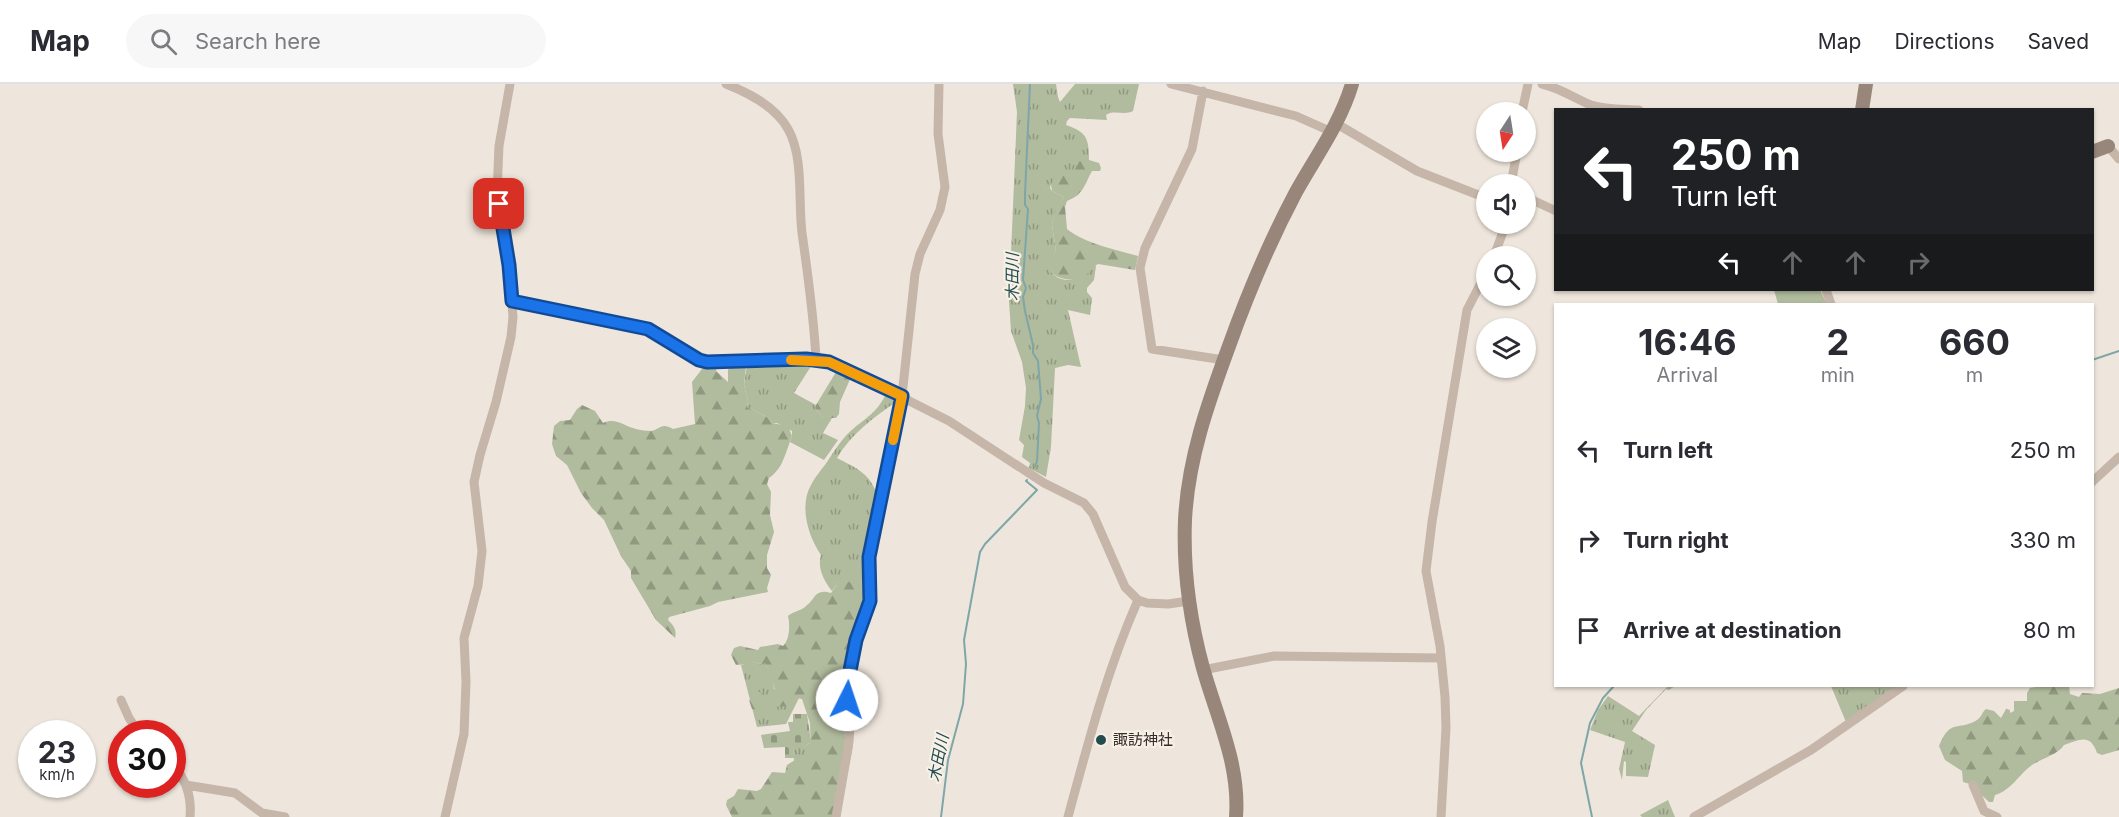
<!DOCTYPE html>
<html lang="en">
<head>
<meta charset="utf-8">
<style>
	body { margin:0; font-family:Inter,"Noto Sans JP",sans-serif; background:#f7f7f7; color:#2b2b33; height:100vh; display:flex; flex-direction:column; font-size:22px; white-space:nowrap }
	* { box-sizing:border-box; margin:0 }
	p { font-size:20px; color:#7c7c81 }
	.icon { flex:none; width:33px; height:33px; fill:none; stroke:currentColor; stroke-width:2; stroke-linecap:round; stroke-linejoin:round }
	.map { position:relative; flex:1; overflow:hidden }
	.drawer { position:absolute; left:1554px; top:219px; width:540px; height:384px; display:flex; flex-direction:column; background:#fff; border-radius:0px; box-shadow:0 2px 4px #0004 }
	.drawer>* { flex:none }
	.guide { position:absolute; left:1554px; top:24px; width:540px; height:183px; border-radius:0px; box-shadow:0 2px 4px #0004; background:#202124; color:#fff; overflow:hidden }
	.needle { width:39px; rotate:192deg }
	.tools { position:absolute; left:1476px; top:18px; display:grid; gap:12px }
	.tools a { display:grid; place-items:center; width:60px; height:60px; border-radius:50%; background:#fff; box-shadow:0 2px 4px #0004; font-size:30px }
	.speed { position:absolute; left:18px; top:636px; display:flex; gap:12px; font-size:30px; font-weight:700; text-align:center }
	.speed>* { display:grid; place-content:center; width:78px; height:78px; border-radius:50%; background:#fff; box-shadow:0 2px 4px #0004; line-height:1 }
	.speed small { font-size:15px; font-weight:400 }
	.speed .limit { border:9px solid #d22; background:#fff; color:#111 }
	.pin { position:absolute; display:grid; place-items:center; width:51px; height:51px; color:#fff; margin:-26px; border-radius:12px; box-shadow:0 3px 9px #0006 }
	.me { position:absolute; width:66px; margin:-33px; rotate:4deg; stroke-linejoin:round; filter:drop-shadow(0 0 4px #0008) }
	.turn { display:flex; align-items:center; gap:21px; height:126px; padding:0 18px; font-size:27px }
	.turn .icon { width:78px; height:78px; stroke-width:2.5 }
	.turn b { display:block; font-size:42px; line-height:51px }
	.lanes { display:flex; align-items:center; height:57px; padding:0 18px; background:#0003; justify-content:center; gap:30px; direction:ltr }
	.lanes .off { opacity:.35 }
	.eta { display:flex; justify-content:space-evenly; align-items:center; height:102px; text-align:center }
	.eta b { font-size:36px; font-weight:700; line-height:42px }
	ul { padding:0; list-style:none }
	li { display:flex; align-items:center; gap:18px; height:90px; padding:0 18px }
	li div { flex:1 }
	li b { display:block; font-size:22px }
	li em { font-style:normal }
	header { display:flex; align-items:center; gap:36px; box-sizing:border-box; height:84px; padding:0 30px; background:#fff; border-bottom:2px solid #e1e1e2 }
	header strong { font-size:28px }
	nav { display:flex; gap:33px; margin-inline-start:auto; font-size:21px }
	.search { width:420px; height:54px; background:#f7f7f7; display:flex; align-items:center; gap:15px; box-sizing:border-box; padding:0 21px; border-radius:33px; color:#7c7c81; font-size:22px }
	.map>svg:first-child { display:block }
	.grass { fill:url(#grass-tufts) }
	.forest { fill:url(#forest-firs) }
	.cemetery { fill:url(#cemetery-stones) }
	.park { fill:#b1bb9d }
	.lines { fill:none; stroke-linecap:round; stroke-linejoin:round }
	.stream { stroke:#7ea6a8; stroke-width:2 }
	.street { stroke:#c5b6a9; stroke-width:9 }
	.secondary { stroke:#98867b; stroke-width:14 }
	.route-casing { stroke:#114b97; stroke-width:15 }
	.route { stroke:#1a73e8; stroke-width:10 }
	.slow { stroke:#f59e0b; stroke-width:10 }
	.poi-dot { fill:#234c4f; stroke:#f7f0e7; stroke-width:2 }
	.labels { text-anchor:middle; stroke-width:4.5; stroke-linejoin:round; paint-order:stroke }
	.poi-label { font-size:15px; fill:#332c28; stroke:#f7f0e7; text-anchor:start }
	.water-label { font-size:16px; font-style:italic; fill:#234c4f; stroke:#f7f0e7 }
</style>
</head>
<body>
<header>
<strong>Map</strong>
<div class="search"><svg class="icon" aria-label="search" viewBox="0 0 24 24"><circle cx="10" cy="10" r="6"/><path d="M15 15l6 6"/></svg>Search here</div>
<nav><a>Map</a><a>Directions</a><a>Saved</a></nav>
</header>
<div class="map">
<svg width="2119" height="733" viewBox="0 0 2119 733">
	<defs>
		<pattern id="grass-tufts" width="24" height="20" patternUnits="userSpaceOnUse" patternTransform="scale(1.5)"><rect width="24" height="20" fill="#b1bb9d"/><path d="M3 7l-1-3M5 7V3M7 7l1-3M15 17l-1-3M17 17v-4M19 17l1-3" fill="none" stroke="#919880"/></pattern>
		<pattern id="forest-firs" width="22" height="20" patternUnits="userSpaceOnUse" patternTransform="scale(1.5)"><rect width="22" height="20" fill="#b1bb9d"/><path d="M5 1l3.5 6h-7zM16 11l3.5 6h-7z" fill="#919880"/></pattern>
		<pattern id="cemetery-stones" width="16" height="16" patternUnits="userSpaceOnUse" patternTransform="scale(1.5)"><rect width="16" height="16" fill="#b1bb9d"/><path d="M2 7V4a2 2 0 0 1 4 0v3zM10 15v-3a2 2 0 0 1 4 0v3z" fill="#919880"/></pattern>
	</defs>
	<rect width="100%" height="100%" fill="#eee6dc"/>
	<path class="grass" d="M1013 0H1056L1058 13 1060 18 1075 0H1139L1133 27C1124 32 1114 25 1106 31L1107 36 1070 34 1067 37 1066 41C1087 48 1089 55 1089 76H1081L1072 89 1051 100 1050 104 1052 107 1064 113 1055 128 1052 141 1056 167 1049 185C1060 203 1083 196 1094 182H1096L1094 196 1087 204V208L1092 214 1090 231 1068 226 1081 283 1068 281 1055 284 1051 363 1046 393 1029 384 1030 379 1022 373 1024 361 1019 356 1025 322 1026 304 1022 278 1011 247 1009 217 1017 28Z
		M813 279 794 309 816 321 815 324 823 334H832L823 349 838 356 824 376 790 358 792 352V347L777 339H772L767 333 747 323 748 317 744 301 747 281Z
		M885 312 896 318C874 333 851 350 837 374 858 385 870 389 878 413L868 504 860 505 838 499 832 507C824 497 817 484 821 471 808 452 799 422 811 401 815 393 822 385 827 378 835 366 842 354 853 345 867 333 876 329 885 312Z
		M754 578 761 580 765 578 772 591 774 605 799 614 786 640 757 643 741 581Z
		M1668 602H1675L1669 606 1666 605 1646 626 1632 647 1655 661 1648 693 1626 692V678L1624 677 1622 696 1619 685 1625 658 1590 646 1598 626 1608 612 1639 632Z
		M1831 602H1897L1846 638Z
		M811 658V673L794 677 793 663H804Z
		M1668 716 1675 733H1642L1640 731Z"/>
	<path class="forest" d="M1081 76H1089L1099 79 1101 84 1100 87H1092C1084 102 1083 111 1067 117L1065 123 1067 145C1086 160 1114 165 1138 172L1135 186 1098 180C1092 183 1090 189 1084 192 1073 199 1055 195 1048 185L1056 167 1052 141 1055 127 1064 113 1052 107 1051 100 1062 87 1072 88 1076 79Z
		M705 281 715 282 717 284 716 287 728 298V286L730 282H746L744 301 748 317 747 323 767 333 772 339 788 342 792 352C786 367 783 385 769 394L767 400 771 408 770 431 774 448 767 471V484L771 491 767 504 768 508 718 518 710 522 669 533 668 536C674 542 677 546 675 554L656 536 631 494V487L621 472 604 436 592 424 581 409 567 381 556 372 552 360 554 342 560 337 570 336 577 325 582 321 595 327 603 339C616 333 625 343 636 345 640 346 647 347 651 347 661 345 661 338 673 345L695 340 692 298Z
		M843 287 850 290 851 293 840 318 839 330 836 334H823L815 324 816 321 836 288Z
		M844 496 858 501 860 505 865 503 876 511 870 531 863 546 851 602 854 649 852 668 837 733H732L726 721 727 716 734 712 738 705 757 707 761 705 772 688 785 689 787 681 795 676 811 672 810 639 802 615 777 610C772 602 773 590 765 579L761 580 754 578 750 580 736 581 731 571 734 564 740 562 758 566 760 563 778 560 783 562C790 555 790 541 788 532 794 527 801 527 806 522 816 515 814 504 831 509L838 499Z
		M2041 602H2069L2070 610 2079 613 2082 609 2100 610 2119 604V666L2102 671 2097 669C2090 649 2080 656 2064 661 2059 670 2041 675 2032 681 2018 691 2012 706 1995 711L1993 718H1989L1970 700 1963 698 1962 687 1945 676 1939 662C1951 633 1958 648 1977 636 1981 634 1982 628 1986 625L1994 627 2001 634 2006 625 2010 626V629L2014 627V617H2027V609L2030 604Z
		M758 607 763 610 762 617 774 620 781 619 785 615H791L795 618 792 623C785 621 779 624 772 622L769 630 752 625 749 616H758Z"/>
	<path class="cemetery" d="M793 630H807L811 658 804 663H793L794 674H785V663L764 664 761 651 790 647 788 638H793Z"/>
	<path class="park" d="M1774 206H1820L1827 220H1778Z"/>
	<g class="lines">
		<path class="stream" d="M1030 0 1025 110V121L1028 125 1023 196 1026 204 1023 213 1025 227 1033 261V269L1038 277 1041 315 1037 332 1039 339 1037 377 1035 383
			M2092 276 2119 267
			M941 733 948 676 963 620 966 580 964 556 980 468 985 460 1037 406 1026 397 1027 396
			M1592 733 1581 679 1590 639 1603 614 1614 602"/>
		<path class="street" d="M726 0C749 9 775 22 788 45 804 73 798 117 802 149 808 191 814 233 816 276
			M1171 0 1296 32 1332 48
			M1542 0C1560 4 1574 14 1591 21 1606 26 1623 25 1639 26
			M1203 7 1192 65 1145 164 1140 184 1152 265 1224 276
			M1522 28 1528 0
			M1337 40 1417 87 1486 114
			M2108 62 2119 75
			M1511 100 1517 68
			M1526 113 1556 127
			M1494 172 1506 140
			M1826 206 1831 220
			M512 217 648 245 699 276 707 278C745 277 806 269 840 282L949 337 1044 399 1084 419 1093 430 1125 503 1138 516 1147 519 1168 520 1189 517
			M2092 398 2119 373
			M1203 586 1274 572 1441 574
			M121 616 129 634 140 650
			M172 679C186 695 192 712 190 733
			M186 701 235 709 262 729 285 733
			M1973 701 1984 727 1997 733
			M445 733 464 650 466 598 464 554 478 502 482 467 474 398 480 371 496 318 511 253 513 233 509 181 497 110 499 62 510 0
			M836 733 849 658 847 602 856 556 870 517 869 473 902 312 915 190 920 170 940 126 945 103 938 50 939 0
			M1068 733C1088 659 1107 586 1138 516
			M1441 733 1446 644 1445 613 1440 562 1426 487 1432 438 1467 226 1486 189
			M1694 733 1811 666 1903 602"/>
		<path class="secondary" d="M1862 26 1866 0
			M2092 68 2108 62
			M1236 733C1240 680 1217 634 1203 584 1190 536 1183 486 1185 436 1188 375 1208 319 1229 262 1248 209 1270 157 1296 108 1316 72 1340 40 1352 0"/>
	</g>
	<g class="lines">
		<defs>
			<path id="route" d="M499 120 509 181 512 217 648 245 699 276 707 278 806 275 829 278 902 312 869 473 870 517 856 556 847 602V616"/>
		</defs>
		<use href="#route" class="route-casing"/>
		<use href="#route" class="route"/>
		<path class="slow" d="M791 276 829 278 902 312 893 356"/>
	</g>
	<circle class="poi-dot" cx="1101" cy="656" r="6"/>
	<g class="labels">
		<g class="poi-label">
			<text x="1113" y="661">諏訪神社</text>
		</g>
		<g class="water-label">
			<text transform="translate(1012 193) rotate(-90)" y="6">木田川</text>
			<text transform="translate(938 674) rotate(-79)" y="6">木田川</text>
		</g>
	</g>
</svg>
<div class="tools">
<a><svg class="needle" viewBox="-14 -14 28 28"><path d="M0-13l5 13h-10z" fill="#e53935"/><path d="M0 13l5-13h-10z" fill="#7c7c81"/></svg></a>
<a><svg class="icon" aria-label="sound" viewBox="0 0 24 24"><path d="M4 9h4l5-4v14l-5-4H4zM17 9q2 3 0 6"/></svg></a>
<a><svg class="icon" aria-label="search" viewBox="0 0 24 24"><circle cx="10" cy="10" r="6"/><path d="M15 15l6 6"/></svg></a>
<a><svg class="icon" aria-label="layers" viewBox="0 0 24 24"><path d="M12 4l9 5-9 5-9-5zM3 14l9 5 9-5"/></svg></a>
</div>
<div class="speed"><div>23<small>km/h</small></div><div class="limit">30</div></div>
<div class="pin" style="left:499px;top:120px;background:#d93025"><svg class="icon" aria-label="arrive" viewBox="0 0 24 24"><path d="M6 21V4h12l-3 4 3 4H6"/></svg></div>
<svg class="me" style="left:847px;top:616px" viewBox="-20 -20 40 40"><circle r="19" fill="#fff"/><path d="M0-13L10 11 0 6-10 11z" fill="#1a73e8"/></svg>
<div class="guide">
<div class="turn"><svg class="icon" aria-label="left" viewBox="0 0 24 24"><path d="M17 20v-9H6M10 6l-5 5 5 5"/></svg><div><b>250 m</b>Turn left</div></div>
<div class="lanes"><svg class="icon" aria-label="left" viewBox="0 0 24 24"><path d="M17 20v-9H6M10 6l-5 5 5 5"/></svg><svg class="icon off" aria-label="ahead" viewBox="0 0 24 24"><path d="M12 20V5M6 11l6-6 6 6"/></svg><svg class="icon off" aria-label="ahead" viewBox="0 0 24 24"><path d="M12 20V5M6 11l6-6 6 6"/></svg><svg class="icon off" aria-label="right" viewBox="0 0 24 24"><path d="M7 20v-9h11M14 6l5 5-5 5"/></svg></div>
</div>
<section class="drawer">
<div class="eta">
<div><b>16:46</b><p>Arrival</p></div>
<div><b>2</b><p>min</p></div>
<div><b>660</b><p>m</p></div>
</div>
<ul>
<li><svg class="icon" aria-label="left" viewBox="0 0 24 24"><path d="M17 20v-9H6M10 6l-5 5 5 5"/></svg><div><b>Turn left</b></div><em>250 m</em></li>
<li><svg class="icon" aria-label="right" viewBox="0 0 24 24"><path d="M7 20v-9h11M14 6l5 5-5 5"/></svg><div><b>Turn right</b></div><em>330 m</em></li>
<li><svg class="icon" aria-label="arrive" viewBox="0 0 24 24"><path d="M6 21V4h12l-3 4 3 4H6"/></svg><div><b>Arrive at destination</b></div><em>80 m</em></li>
</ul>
</section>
</div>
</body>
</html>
